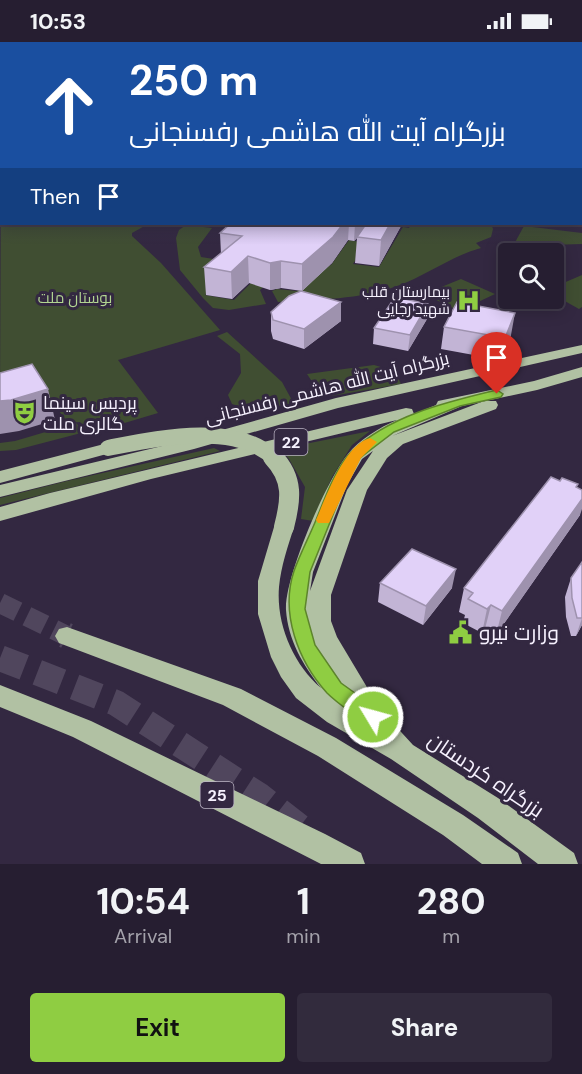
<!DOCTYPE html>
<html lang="en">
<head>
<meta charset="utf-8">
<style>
	body { margin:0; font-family:"DM Sans",Cairo,sans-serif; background:#322b3d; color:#f1f3f6; height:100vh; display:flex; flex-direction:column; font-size:22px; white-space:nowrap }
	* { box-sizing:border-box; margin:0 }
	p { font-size:20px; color:#a4a2ab }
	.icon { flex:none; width:33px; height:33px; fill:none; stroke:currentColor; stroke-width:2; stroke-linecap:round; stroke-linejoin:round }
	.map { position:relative; height:822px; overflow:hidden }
	.details { display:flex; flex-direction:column; background:#261e31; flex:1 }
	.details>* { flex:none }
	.hud { position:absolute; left:0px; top:0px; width:582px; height:183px; box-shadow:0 3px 15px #0003,0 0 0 2px #423c4d; background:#1a4fa0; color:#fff; overflow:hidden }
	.tools { position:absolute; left:498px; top:201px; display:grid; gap:12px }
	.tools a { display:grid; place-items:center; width:66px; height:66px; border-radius:6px; background:#261e31; box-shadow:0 3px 15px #0003,0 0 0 2px #423c4d; font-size:30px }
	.pin { position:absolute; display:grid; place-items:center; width:51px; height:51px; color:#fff; margin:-62px -26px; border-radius:50% 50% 50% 0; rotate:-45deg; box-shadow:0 0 6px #0007 }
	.pin .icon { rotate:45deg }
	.me { position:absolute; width:66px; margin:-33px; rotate:307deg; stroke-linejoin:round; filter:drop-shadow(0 0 4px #0008) }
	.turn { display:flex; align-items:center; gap:21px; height:126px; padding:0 30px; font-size:27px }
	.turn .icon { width:78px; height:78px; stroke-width:2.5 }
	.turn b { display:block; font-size:42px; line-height:51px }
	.then { display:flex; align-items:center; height:57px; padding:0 30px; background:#0003; gap:12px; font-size:22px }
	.eta { display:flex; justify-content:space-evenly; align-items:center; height:102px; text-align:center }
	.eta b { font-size:36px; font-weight:700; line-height:42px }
	.primary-button { display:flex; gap:12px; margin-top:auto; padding:12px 30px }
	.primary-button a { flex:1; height:69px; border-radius:6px; background:#8fcd42; color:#111; font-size:24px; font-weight:700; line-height:69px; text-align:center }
	.primary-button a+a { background:#322b3d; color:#f1f3f6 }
	.status { display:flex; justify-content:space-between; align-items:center; height:42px; padding:0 30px; background:#261e31; direction:ltr }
	.status svg { height:16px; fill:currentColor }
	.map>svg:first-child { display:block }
	.green { fill:#404e32 }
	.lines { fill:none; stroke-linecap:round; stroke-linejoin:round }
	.highway-tunnel-far1 { stroke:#50465d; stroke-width:20; stroke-dasharray:20 10; stroke-linecap:butt }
	.highway-tunnel { stroke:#50465d; stroke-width:26; stroke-dasharray:26 14; stroke-linecap:butt }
	.street { fill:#656c60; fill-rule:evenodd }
	.primary { fill:#9ca990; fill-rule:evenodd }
	.highway { fill:#b1c1a3; fill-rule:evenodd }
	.highway-bridge-far1 { stroke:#b1c1a3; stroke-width:16 }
	.highway-bridge { stroke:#b1c1a3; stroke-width:20 }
	.wall { fill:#c2b4d5 }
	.shaded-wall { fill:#9e92ae }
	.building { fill:#e1d1f8; stroke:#9e92ae; stroke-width:1.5 }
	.route { fill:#8fcd42; stroke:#5d852b; stroke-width:1.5 }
	.slow { fill:#f59e0b }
	.labels { text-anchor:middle; stroke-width:6; stroke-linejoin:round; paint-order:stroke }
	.far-poi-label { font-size:15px; fill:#f6f1fe; stroke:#332841; text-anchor:end }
	.far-park-label { font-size:15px; fill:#b3d792; stroke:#332841 }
	.shield { fill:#332841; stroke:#bcb5c5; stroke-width:1.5 }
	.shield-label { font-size:16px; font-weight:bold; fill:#f6f1fe }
	.street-label { font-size:18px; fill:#f6f1fe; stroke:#332841 }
	.poi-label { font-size:18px; fill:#f6f1fe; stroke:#332841; text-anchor:start }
	.near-poi-label { font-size:21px; fill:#f6f1fe; stroke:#332841; text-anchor:start }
	.near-street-label { font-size:21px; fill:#f6f1fe; stroke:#332841 }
</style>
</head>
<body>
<div class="status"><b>10:53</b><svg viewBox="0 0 49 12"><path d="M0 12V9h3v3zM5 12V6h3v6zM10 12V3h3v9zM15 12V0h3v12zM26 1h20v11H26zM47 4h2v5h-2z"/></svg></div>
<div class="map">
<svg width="582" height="822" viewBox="0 0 582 822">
	<rect width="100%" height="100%" fill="#332841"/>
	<path class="green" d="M1 100 2 182H148L132 191V194L161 221 220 288 118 318 158 371 91 391 80 380 68 381 41 345 0 357Z
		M411 182H491L493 187 491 195 476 201 481 206C451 214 426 234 397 244 359 258 319 257 278 260L272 249 277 247 297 249 322 225 331 223 349 198 366 201 353 222 379 225 403 185 409 186Z
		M186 183 212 186 198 205 201 215 239 221 205 253 234 258 259 233 274 235 260 248 266 262 229 268 213 266 203 256 180 228 176 196 179 188Z
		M524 184 582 191V202L513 204Z
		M582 233V265L579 267 554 253V245Z
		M461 237 495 252 459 269 424 252Z
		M227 290 282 340 294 362 250 368 232 362 228 353 241 331 240 312 217 294Z
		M374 323 381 325 376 331 380 334 398 336 401 342 332 354 317 347 307 332Z
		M76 381 85 390 16 408 0 409V401L15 399Z
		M370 389 352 403 332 435 313 479 301 477 305 445 289 417 280 407Z
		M214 406 220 409 0 463V456L67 439Z"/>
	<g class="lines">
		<path class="highway-tunnel-far1" d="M0 561 67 594"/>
		<path class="highway-tunnel" d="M65 593 67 594
			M0 616 116 661 260 754 300 785"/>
		<path class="street" d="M580 130H582L580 138Z"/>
		<path class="primary" d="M580 160H582V166H580Z"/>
		<path class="highway" d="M582 303V311L338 366 194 407 0 455V443L183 399 336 356Z
			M582 325V335L537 348 462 364 392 394 484 359H496L498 363 496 367 403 402 387 416 367 448 331 553V579L337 595 380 667 413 703 498 756 574 811 578 822H538L478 776 391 717 327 680 296 656 281 635 271 615 258 572V539L274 485 277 480 284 478 291 480 294 485C288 504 281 524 279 545 276 582 293 622 321 646 303 623 288 598 286 568 284 536 327 437 348 412 359 398 380 385 397 378L151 437 0 479V465L50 451 406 366 412 367 414 372 436 363 438 359 534 339ZM373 409 347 448 310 549 313 530 347 443 362 417Z
			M108 401 114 402 117 406 114 410 0 441V429Z
			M67 585 241 647 336 696 463 773 518 811 522 822H482L443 793 318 714 223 663 59 601 55 594 59 587Z
			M0 643 91 679 325 792 361 811 365 822H321L73 695 0 665Z"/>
		<path class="highway-bridge-far1" d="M108 406C155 397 236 378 275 417"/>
		<path class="highway-bridge" d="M273 415C294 437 291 458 284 485"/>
	</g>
	<path class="wall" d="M582 140V158H580V146Z
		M230 182H410L409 185 401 184 379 224 355 221 357 196 354 199 348 198 332 221 302 249 281 246 270 248 249 241 232 257 206 253 204 225 221 212 220 191Z
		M428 262 427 277 408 309 373 302 374 286Z
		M271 270 341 279 304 307 273 297 271 289Z
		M444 285 511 293 501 318 441 307Z
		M577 446 580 473 496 593 485 587 482 591 463 581 465 573 459 570 464 546Z
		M582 520V583L576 594H571L566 575 565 555 571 536Z
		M380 541 452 546 423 583 378 560Z"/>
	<path class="shaded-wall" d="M343 182H349L348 198 332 221 302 249V222Z
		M355 182H372L354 199Z
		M390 182H401V184L379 224 381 198Z
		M248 214 249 241 232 257 231 230Z
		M281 219V246L270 248V221Z
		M341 260V279L304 307V287Z
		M428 262 427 277 408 309 410 293Z
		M515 271 511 293 501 318 505 296Z
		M48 347 55 378 19 389 0 392V359Z
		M582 457V467L580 473 496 593 502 569Z
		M456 527 452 546 423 583 426 564Z
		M491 563 485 587 482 591 487 567Z
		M582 576V583L576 594Z"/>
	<path class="building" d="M230 182H343L333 195 302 222 281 219 270 221 248 214 231 230 204 225 242 194 220 191Z
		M366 182H390L381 198 357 195Z
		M301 249 341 260 304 287 273 278 271 270 289 254Z
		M395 255 428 262 410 293 374 286Z
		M457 260 515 271 505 296 444 285Z
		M32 322 48 347 11 358 0 359V331Z
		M551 435 560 439 562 436 578 442 576 445 582 448V457L502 569 491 563 487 567 468 557 473 551 464 546Z
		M412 507 456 527 426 564 380 541Z
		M582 520V576H577L572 556 571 536Z"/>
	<linearGradient id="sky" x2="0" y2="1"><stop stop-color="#1c1624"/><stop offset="0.43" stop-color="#4a4865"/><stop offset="1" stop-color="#4a4865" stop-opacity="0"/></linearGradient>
	<rect width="582" height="203" fill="url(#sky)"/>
	<path class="route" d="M497 348 503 352 501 355 460 364 394 390 360 416 345 443 310 530 305 567 315 603 341 641 380 669 383 675 380 682 373 684 366 682C354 672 338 662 327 651 298 619 280 571 294 529 300 512 309 495 316 478 324 458 336 425 351 410 390 373 447 360 497 348Z"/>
	<path class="slow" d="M370 396 377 400 361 416 329 481H318L316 478C326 455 345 402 370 396Z"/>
	<defs>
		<symbol id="hospital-bare" viewBox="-9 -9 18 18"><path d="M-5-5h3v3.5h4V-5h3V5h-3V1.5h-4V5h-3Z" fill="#8fcd42" stroke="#332841" stroke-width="2.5" paint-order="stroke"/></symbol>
		<symbol id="theatre-bare" viewBox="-9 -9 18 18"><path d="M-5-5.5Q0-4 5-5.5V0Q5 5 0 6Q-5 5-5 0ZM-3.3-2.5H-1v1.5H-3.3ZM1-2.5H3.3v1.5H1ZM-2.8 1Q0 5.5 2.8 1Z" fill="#8fcd42" stroke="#332841" stroke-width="2.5" paint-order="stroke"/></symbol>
		<symbol id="civic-bare" viewBox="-9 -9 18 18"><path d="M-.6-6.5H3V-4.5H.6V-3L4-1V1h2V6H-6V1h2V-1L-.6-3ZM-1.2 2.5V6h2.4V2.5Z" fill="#8fcd42" stroke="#332841" stroke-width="2.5" paint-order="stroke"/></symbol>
	</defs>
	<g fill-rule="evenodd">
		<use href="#hospital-bare" x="452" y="242" width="33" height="33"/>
		<use href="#theatre-bare" x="8" y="354" width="33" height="33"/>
		<use href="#civic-bare" x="444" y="574" width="33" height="33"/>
	</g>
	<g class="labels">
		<g class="far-poi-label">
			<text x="450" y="255">بیمارستان قلب<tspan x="450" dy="17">شهید رجایی</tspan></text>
		</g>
		<g class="far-park-label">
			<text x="75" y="261">بوستان ملت</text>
		</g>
		<g class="shield">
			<rect x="274.5" y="387" width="33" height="26" rx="4.5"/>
			<rect x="200.5" y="740" width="33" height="26" rx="4.5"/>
		</g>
		<g class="shield-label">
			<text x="291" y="406">22</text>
			<text x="217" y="759">25</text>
		</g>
		<g class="street-label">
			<text transform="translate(327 346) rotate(-14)" y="6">بزرگراه آیت الله هاشمی رفسنجانی</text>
		</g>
		<g class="poi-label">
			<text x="43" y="367">پردیس سینما<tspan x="43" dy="21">گالری ملت</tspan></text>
		</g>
		<g class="near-poi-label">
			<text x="479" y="598">وزارت نیرو</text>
		</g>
		<g class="near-street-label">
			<text transform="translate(486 733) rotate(34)" y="7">بزرگراه کردستان</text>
		</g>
	</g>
</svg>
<div class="tools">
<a><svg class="icon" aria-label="search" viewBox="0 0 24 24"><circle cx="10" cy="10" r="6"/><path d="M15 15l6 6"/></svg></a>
</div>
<div class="pin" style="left:497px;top:352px;background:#d93025"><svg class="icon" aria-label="arrive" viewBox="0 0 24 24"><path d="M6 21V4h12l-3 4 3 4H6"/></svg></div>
<svg class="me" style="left:373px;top:675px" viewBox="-20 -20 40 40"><circle r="17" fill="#8fcd42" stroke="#fff" stroke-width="3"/><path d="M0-11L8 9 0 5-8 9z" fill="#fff"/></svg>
<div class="hud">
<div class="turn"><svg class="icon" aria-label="ahead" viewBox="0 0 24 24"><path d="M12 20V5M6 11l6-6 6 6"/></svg><div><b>250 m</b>بزرگراه آیت الله هاشمی رفسنجانی</div></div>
<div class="then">Then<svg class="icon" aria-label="arrive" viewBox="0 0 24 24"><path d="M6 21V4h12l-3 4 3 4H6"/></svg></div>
</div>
</div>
<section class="details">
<div class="eta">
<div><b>10:54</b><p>Arrival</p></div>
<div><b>1</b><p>min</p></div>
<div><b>280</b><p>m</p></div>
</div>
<div class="primary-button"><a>Exit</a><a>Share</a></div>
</section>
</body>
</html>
